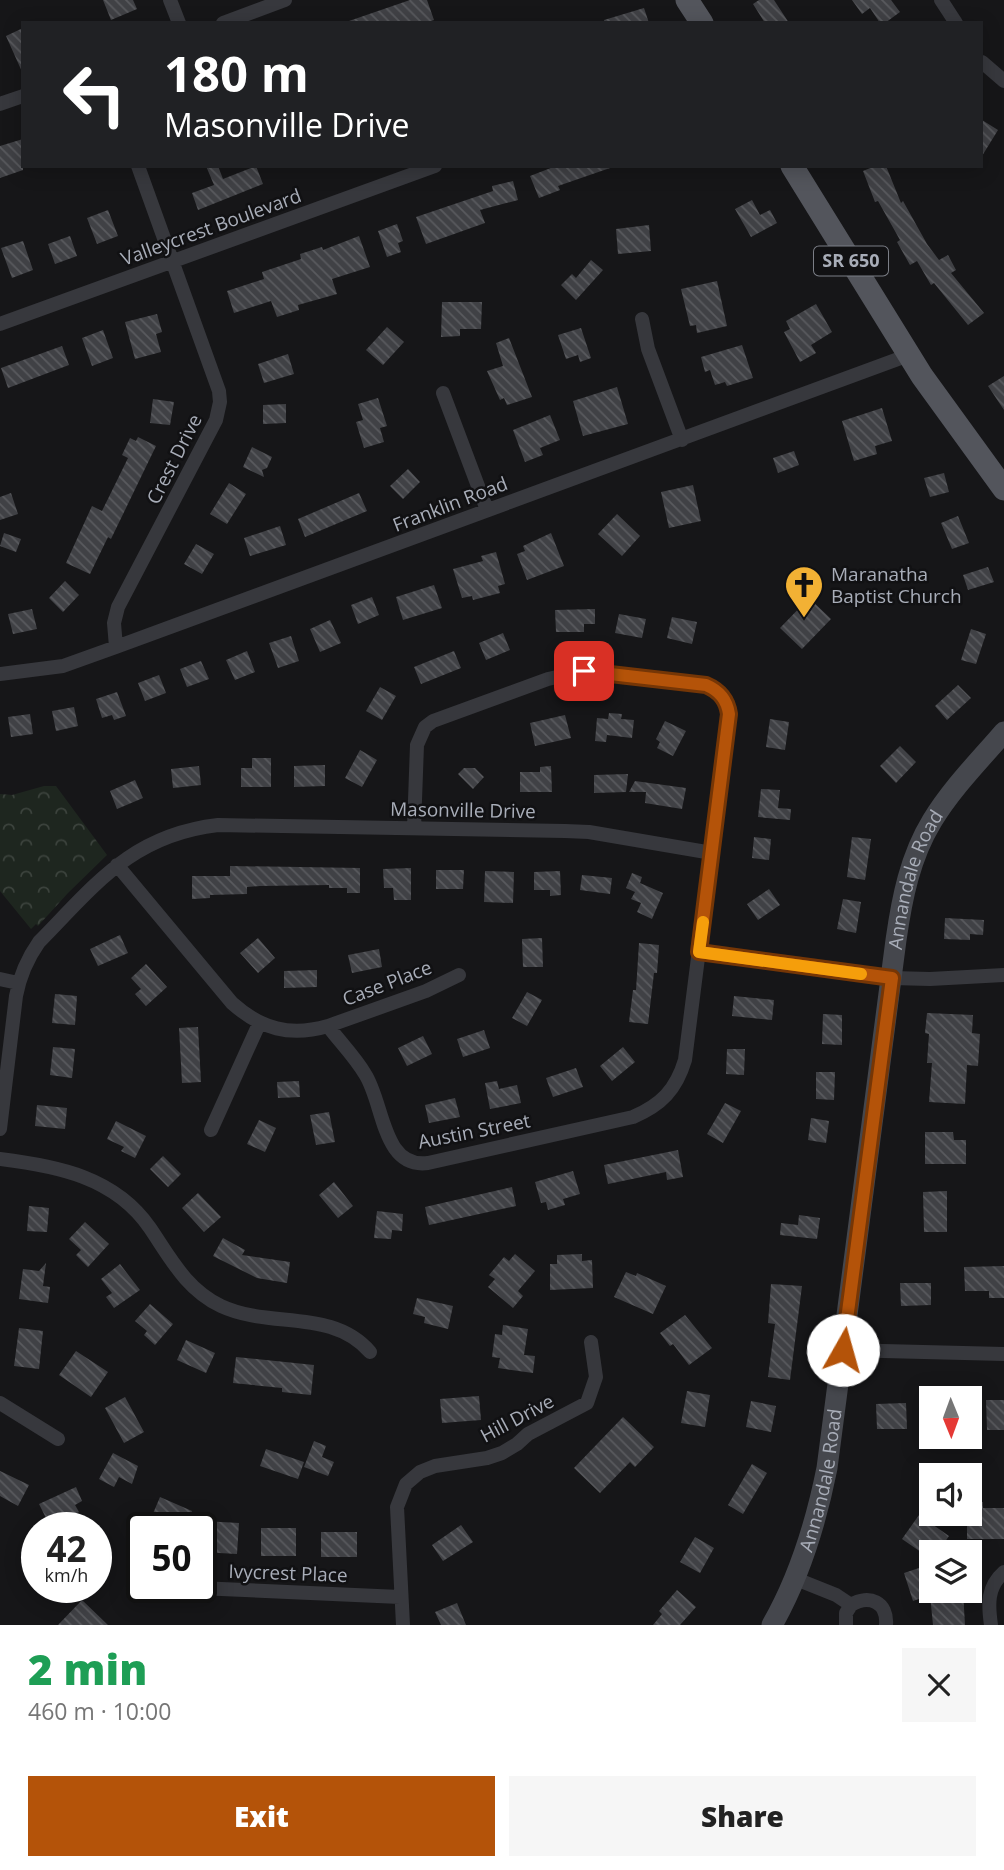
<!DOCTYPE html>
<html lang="en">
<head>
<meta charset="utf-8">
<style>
	body { margin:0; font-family:"Open Sans",sans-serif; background:#f6f6f6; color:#222; height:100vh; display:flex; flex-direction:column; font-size:26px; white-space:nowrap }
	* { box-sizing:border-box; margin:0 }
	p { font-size:23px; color:#767676 }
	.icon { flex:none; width:38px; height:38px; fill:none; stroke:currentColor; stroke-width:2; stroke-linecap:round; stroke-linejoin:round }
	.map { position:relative; height:1625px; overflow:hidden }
	.side { display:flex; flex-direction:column; background:#fff; flex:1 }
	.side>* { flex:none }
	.banner { position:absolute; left:21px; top:21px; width:962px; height:147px; border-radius:0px; box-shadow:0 4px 18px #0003; background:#202124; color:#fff; overflow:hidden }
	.needle { width:46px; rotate:179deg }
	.tools { position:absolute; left:919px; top:1386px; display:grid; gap:14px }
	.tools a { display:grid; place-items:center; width:63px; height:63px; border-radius:0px; background:#fff; box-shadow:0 4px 18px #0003; font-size:35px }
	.speed { position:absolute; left:21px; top:1512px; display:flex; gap:14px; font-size:35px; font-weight:700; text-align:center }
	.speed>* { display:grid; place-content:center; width:91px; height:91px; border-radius:50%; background:#fff; box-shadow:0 4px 18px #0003; line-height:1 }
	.speed small { font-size:18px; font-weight:400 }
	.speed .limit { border:4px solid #111; border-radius:10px; background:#fff; color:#111 }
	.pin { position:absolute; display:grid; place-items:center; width:60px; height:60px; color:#fff; margin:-30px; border-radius:14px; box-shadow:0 4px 10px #0006 }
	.me { position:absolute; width:77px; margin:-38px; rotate:7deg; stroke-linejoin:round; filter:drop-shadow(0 0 5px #0008) }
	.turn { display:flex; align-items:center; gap:24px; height:147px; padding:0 28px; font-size:32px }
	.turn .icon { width:91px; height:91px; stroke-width:2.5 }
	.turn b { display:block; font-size:49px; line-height:60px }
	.round { display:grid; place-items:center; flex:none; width:74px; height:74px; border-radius:0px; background:#f6f6f6 }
	.headline { display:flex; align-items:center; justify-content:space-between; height:119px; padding:0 28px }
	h1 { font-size:42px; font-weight:800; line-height:52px; color:#1e9e55 }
	.primary-button { display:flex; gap:14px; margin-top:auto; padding:14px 28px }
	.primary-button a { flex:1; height:80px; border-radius:0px; background:#b45309; color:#fff; font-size:28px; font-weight:800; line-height:80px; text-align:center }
	.primary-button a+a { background:#f6f6f6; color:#222 }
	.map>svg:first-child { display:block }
	.forest { fill:url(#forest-crowns) }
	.building { fill:url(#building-back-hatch) }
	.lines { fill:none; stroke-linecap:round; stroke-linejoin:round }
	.minor { stroke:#37383d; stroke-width:14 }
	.secondary { stroke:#45474d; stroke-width:21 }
	.primary { stroke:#53555c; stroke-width:23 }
	.route-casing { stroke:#753606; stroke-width:18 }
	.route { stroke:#b45309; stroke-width:12 }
	.slow { stroke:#f59e0b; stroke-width:12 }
	.labels { text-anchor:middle; stroke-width:5; stroke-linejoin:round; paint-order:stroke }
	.shield { fill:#111113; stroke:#7b7e86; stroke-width:2 }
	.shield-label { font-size:18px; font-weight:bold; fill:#a8adb8 }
	.street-label { font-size:19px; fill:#a8adb8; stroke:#111113 }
	.poi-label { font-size:19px; fill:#a8adb8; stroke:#111113; text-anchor:start }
</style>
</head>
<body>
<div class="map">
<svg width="1004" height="1625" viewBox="0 0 1004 1625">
	<defs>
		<pattern id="forest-crowns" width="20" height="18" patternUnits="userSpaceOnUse" patternTransform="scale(1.75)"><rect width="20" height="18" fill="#1e261f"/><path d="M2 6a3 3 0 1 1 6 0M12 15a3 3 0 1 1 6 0" fill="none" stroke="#3c433d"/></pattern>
		<pattern id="building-back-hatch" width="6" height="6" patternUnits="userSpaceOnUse" patternTransform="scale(1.75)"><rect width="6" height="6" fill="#404145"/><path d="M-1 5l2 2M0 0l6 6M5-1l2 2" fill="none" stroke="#595a5e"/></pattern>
	</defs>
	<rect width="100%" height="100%" fill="#161618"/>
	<path class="forest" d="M44 786H56L107 855 68 893 38 926 36 924 31 929 0 891V794L12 795Z"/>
	<path class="building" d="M103 0H133L137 9 111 20Z
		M410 0H427L434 20 425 23H349V21Z
		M759 0H774L789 23H765L753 4Z
		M852 0H891L900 12 885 23H880L870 8 862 14Z
		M644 8 649 23H605L604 20Z
		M23 28V74L6 36Z
		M982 120 998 130 982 156Z
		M23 139V170L0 178V146Z
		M206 166H218L223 179 256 166 263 184 198 210 192 193 214 185Z
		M556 166H610V168L558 186 560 190 539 198 530 176Z
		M875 166H886L901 203 903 201 927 244 939 260 948 255 956 270 951 273 984 313 968 325 934 283 931 285 917 261 910 265 897 242 900 240 878 201 875 202 863 171Z
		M513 181 518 200 480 210 485 223 426 244 416 217 493 191 492 186Z
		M752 200 760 215 770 210 777 223 751 237 735 209Z
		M108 210 118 236 97 244 87 218Z
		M397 224 403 241 398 243 401 252 387 257 378 231Z
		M649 225 651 251 618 254 616 229Z
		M70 236 77 256 55 264 48 244Z
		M359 236 370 267 332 279 337 294 298 305 299 310 277 317 271 301 234 313 227 291 264 279 262 272 301 259 300 254 322 247 323 250Z
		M23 241 33 270 12 278 1 248Z
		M591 260 603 270 576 300 561 285 572 274 576 278Z
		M717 281 727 326 697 333 696 325 690 326 681 289Z
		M442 302H482L481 329H460V336L441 337Z
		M816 304 832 332 811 345 816 353 800 362 784 332 790 329 786 321Z
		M157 314 162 332 156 334 161 352 135 359 125 322Z
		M387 327 404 342 383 365 366 350Z
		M581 328 591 358 580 362 578 355 566 359 558 335Z
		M103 330 113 358 92 366 82 338Z
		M509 338 532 397 507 405 504 398 500 400 487 371 503 366 496 343Z
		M742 345 753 378 727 386 725 382 715 385 710 370 705 372 701 357Z
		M62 346 69 365 8 388 1 368Z
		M288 354 294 374 264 383 258 364Z
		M1004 376V410L988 386Z
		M617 387 628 424 583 436 573 401Z
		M378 398 387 426 380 428 384 442 364 448 356 422 363 420 358 404Z
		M153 399 174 402 170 425 150 423Z
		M286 404V423L263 424V405Z
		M882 408 892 441 875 446 877 454 854 461 842 421Z
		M550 415 560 440 540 448 543 455 525 462 513 430Z
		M138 437 156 446 111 539 108 537 90 574 66 563 92 506 102 511 128 458 122 455 130 438 136 441Z
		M252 447 272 457 267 468 262 470 264 477 243 467Z
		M794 451 799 465 778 473 773 458Z
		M408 469 420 482 403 499 390 486Z
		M944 473 949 492 930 497 924 478Z
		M229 483 246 494 227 524 210 514Z
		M693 485 701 521 669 528 661 492Z
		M11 493 18 514 0 520V497Z
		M359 493 367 511 305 537 298 519Z
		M617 514 640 536 622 556 598 534Z
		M958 516 969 543 952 549 941 523Z
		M280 526 286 545 250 556 244 538Z
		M4 533 21 539 16 552 0 546Z
		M551 533 564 566 527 580 517 554 525 551 523 546Z
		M196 544 214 554 202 574 184 564Z
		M496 552 505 584 498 586 500 593 473 600 472 596 462 598 453 569 483 561 481 556Z
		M988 567 994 582 968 590 963 575Z
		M65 581 79 595 63 612 49 598Z
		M434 585 442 608 403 620 396 597Z
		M372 597 379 615 358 624 351 605Z
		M809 598 831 619 802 649 780 628Z
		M32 609 37 629 13 634 8 614Z
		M595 609V624H584V632H556L555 610Z
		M619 614 646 619 642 638 615 633Z
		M672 617 697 622 692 644 667 638Z
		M330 620 341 643 320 652 310 629Z
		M971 629 986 634 976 664 961 660Z
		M503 633 510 650 486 660 479 643Z
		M291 636 299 661 278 668 269 643Z
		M247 651 255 672 235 680 226 660Z
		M454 651 461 668 421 684 414 667Z
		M201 661 209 679 187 687 180 669Z
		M159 675 166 693 145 701 138 683Z
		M958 685 971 698 947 720 935 706Z
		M380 687 396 696 382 720 366 711Z
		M117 692 126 716 114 720 112 715 102 718 96 699Z
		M74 707 78 726 56 731 52 711Z
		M609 713 622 714 621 719 634 720 632 738 607 735 606 742 595 741 597 718 608 719Z
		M30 714 33 734 11 737 8 717Z
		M565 715 571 738 535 746 530 723Z
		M770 719 789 722 785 750 766 747Z
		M665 721 686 731 673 756 657 748 660 742 656 739Z
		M900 746 916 762 896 783 880 766Z
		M360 750 377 760 362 787 345 778Z
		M252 758H271V787H241V768H252Z
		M325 765V786L294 787V766Z
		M199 766 201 785 173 788 171 769Z
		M551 766 552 792H520V772H540V767Z
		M464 768H475L484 777 473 789 458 774Z
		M628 774 626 792 594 793V775Z
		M135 780 143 798 117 809 110 791Z
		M635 781 686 788 682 809 645 803 646 792H629Z
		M761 789 780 790 778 808 791 809 790 820 758 817Z
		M754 837 771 839 769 860 752 858Z
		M852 837 871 839 865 880 847 877Z
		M230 866 360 868V893H347V888H329V885L260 886 247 887V894L210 895V898L192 899V876H230Z
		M411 868V900H394L393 888H384L383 869Z
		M436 870H464L463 889H436Z
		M485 871 514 872 513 903 484 902Z
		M560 871 561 895 550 896V890H534V872Z
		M632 873 642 877 640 883 663 893 652 919 637 912 641 903 631 899 635 892 626 888Z
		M582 875 612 878 610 894 580 890Z
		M769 889 780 905 758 920 747 904Z
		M843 899 861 902 856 933 837 929Z
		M945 918 984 920 983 935 970 934V940L944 939Z
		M120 935 128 953 98 966 90 949Z
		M258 938 275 958 258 973 240 953Z
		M542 938 543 967H523L522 939Z
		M639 943 659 945 657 973H654L648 1024 629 1022 633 990H636Z
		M379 949 382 967 352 973 348 955Z
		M146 964 167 987 146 1006 135 994 141 989 131 978Z
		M317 970V987L284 988V971Z
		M527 992 542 1000 527 1026 512 1018Z
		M55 994 77 996 75 1025 52 1023Z
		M734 996 774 1000 772 1020 732 1016Z
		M927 1013 973 1015 972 1033 980 1034 978 1066 967 1065 965 1104 929 1102 932 1063H927L929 1034 925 1033Z
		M823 1014 842 1015V1045L822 1044Z
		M198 1027 201 1082 182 1083 179 1028Z
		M484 1030 490 1048 463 1057 457 1039Z
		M423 1036 432 1054 407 1066 398 1048Z
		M53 1047 75 1049 72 1078 50 1075Z
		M623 1047 635 1062 612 1081 600 1066Z
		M727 1049H745L744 1075 726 1074Z
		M576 1068 583 1087 553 1097 546 1078Z
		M816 1072H835L834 1100 816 1099Z
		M299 1081 300 1097 278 1098 277 1082Z
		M497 1081 499 1089 517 1085 521 1103 490 1109 485 1083Z
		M455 1098 460 1117 429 1123 425 1105Z
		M725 1103 741 1111 723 1143 707 1134Z
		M37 1105 67 1108 65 1129 35 1126Z
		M329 1112 335 1142 316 1145 310 1115Z
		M811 1118 829 1121 826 1143 808 1140Z
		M259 1120 276 1128 265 1152 247 1144Z
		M116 1121 146 1136 135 1158 121 1151 124 1147 107 1139Z
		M925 1132H953L954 1140H966V1164H925Z
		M678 1150 683 1177 667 1180 666 1172 608 1184 604 1165Z
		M163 1156 181 1174 168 1187 150 1169Z
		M573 1171 580 1194 563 1199 565 1205 548 1210 546 1202 541 1203 535 1182Z
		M334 1182 353 1206 338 1218 319 1195Z
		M512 1187 516 1206 429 1225 425 1207Z
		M947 1191V1232H924L923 1192Z
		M198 1193 221 1217 204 1232 182 1208Z
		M29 1206 49 1208 47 1232 27 1231Z
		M377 1211 403 1214 402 1231 392 1230 391 1239 374 1238Z
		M799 1215 820 1218 817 1239 780 1235 781 1223 798 1225Z
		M85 1222 109 1244 88 1267 76 1255 81 1250 69 1239Z
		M223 1238 245 1250 242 1255 290 1262 287 1283 257 1278 213 1256Z
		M515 1254 535 1271 518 1291 523 1296 513 1308 488 1287 495 1279 489 1275 504 1257 509 1261Z
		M582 1254V1261L592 1260 593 1288 550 1290V1264H557V1255Z
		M46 1263 43 1286 50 1287 48 1303 19 1299 23 1269 39 1271Z
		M120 1264 140 1290 114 1308 106 1297 112 1293 101 1279Z
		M1004 1266V1298H989V1291H965L964 1267Z
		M626 1272 636 1276 637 1273 666 1286 653 1314 614 1297Z
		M900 1283H931V1305L901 1306Z
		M771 1284 802 1286 790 1380 768 1377 775 1324 768 1323Z
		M417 1298 453 1306 448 1329 424 1323 425 1317 413 1314Z
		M150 1304 173 1324 155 1345 144 1335 147 1331 135 1321Z
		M685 1315 712 1348 689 1365 673 1344 670 1346 660 1333Z
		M503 1325 528 1329 524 1355 535 1356 533 1373 498 1368 500 1358 492 1357 495 1334 502 1335Z
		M19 1328 43 1331 39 1369 14 1366Z
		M186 1340 215 1353 206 1373 177 1360Z
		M76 1351 108 1372 91 1397 59 1375Z
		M236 1357 314 1365 311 1395 282 1392V1388L233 1383Z
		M687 1391 710 1395 705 1427 681 1423Z
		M479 1396 481 1420 442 1423 440 1399Z
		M125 1397 144 1432 124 1443 105 1408Z
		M986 1400H1004V1430H987Z
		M751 1401 776 1406 771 1432 746 1427Z
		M906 1403 907 1429H877L876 1404Z
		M623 1417 654 1447 635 1467 630 1462 600 1493 574 1468Z
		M314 1441 326 1446 322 1457 334 1462 328 1476 304 1467Z
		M266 1449 304 1462 298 1479 260 1466Z
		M113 1453 138 1466 132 1484 119 1477 114 1487 99 1479Z
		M752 1464 767 1473 743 1514 728 1505Z
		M0 1471 29 1485 18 1506 0 1496Z
		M76 1487 82 1501 75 1505 79 1512 50 1526 39 1504Z
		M160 1497 192 1511 185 1528H161L149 1523Z
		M970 1502H983V1508H1004V1539H967V1514H970Z
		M919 1515 949 1536 940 1549 931 1542V1559L902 1539Z
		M203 1521 239 1523 237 1554 201 1552Z
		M461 1525 473 1542 443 1561 432 1545Z
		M261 1528H296V1556H261Z
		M321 1532H357V1557H321Z
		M695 1537 714 1548 700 1573 680 1562Z
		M931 1564V1591H963L965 1625H933L930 1595 913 1601 904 1573Z
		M677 1590 696 1607 680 1625H653L662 1614 659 1611Z
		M82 1600 108 1625H58Z
		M457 1603 466 1625H441L435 1612Z"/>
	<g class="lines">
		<path class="minor" d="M170 0 179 23
			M941 0 956 23
			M223 23 285 0
			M982 62 1004 81
			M0 104 23 96
			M642 319 648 349 682 440
			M0 324 435 166
			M443 393 487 510
			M116 647 114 623 118 607 216 420 220 402 219 391 138 166
			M0 674 63 666 116 647 909 355
			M117 865 232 1003C261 1029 290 1037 328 1026 340 1042 355 1057 365 1074 384 1103 382 1169 428 1163L633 1117C661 1105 676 1090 685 1060L729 714 723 697 706 685 584 671 548 679 433 721 425 727 417 745 414 828
			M699 952 892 978 930 979 1004 975
			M0 979 18 983
			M328 1026 426 991 459 975
			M0 1129 16 996C20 975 27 959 39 942 96 884 132 835 218 825L565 831 589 832 712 853
			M211 1130 259 1024
			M0 1159C57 1166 115 1177 150 1228 171 1259 186 1289 221 1306 270 1329 332 1308 370 1352
			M843 1350 1004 1354
			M0 1403 58 1439
			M141 1579H142
			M796 1579 836 1595 851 1605
			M175 1587 400 1597
			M851 1605C869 1594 888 1602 886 1625
			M403 1625 397 1507 406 1484 420 1472 435 1466 487 1458 502 1453 517 1444 528 1434 587 1403 596 1377 591 1342
			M846 1625V1613L851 1605
			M991 1625C988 1604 987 1587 1004 1572"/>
		<path class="secondary" id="s1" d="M772 1625C800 1576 816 1523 827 1468L896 940C902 898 910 857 932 821 952 788 980 760 1004 732"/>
		<path class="primary" d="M687 0 702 23
			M792 166 922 376 1004 489"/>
	</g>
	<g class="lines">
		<defs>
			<path id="route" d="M584 671 706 685C720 691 727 700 729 714L699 952 892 978 843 1350"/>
		</defs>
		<use href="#route" class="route-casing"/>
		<use href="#route" class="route"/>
		<path class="slow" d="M703 922 699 952 861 974"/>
	</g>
	<defs>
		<symbol id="church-pin" viewBox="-11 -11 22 30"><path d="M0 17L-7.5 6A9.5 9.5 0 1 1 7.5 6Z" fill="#f2b134" stroke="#111113"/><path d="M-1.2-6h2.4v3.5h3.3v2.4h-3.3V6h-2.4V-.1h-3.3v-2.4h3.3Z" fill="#111"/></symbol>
	</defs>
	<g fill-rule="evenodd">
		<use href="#church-pin" x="782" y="563" width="44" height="60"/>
	</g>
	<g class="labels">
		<rect class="shield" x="814" y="246.5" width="74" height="29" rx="5"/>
		<g class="shield-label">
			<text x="851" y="267">SR 650</text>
		</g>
		<g class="street-label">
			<text transform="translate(211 227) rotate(-20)" y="7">Valleycrest Boulevard</text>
			<text transform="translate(174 459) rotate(-63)" y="7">Crest Drive</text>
			<text transform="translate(450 504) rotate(-21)" y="7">Franklin Road</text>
			<text transform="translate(463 810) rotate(1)" y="7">Masonville Drive</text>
			<text dy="7" stroke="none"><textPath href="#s1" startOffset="763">Annandale Road</textPath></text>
			<text transform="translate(387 983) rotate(-21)" y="7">Case Place</text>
			<text transform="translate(474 1131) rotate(-11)" y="7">Austin Street</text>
			<text transform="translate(517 1418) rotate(-28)" y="7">Hill Drive</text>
			<text dy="7" stroke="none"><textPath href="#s1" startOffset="154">Annandale Road</textPath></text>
			<text transform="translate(288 1573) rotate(2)" y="7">Ivycrest Place</text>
		</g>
		<g class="poi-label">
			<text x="831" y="581">Maranatha<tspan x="831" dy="22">Baptist Church</tspan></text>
		</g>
	</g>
</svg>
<div class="tools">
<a><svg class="needle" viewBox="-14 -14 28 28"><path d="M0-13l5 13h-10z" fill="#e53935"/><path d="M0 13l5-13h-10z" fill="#767676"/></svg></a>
<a><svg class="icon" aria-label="sound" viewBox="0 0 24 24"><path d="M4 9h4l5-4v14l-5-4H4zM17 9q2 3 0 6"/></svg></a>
<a><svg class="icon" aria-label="layers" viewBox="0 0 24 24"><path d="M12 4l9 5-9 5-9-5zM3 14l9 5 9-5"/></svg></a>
</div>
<div class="speed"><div>42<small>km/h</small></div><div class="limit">50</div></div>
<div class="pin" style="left:584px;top:671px;background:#d93025"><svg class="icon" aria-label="arrive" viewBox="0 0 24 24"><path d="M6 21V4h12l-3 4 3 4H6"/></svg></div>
<svg class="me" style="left:843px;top:1350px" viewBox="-20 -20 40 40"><circle r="19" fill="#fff"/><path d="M0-13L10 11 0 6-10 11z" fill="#b45309"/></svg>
<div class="banner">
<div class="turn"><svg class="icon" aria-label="left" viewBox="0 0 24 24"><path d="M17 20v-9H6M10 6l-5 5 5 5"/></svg><div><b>180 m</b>Masonville Drive</div></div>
</div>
</div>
<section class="side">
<div class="headline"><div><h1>2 min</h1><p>460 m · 10:00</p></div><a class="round"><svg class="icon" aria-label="close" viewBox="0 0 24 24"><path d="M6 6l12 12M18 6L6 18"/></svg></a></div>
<div class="primary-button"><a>Exit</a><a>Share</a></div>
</section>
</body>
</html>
